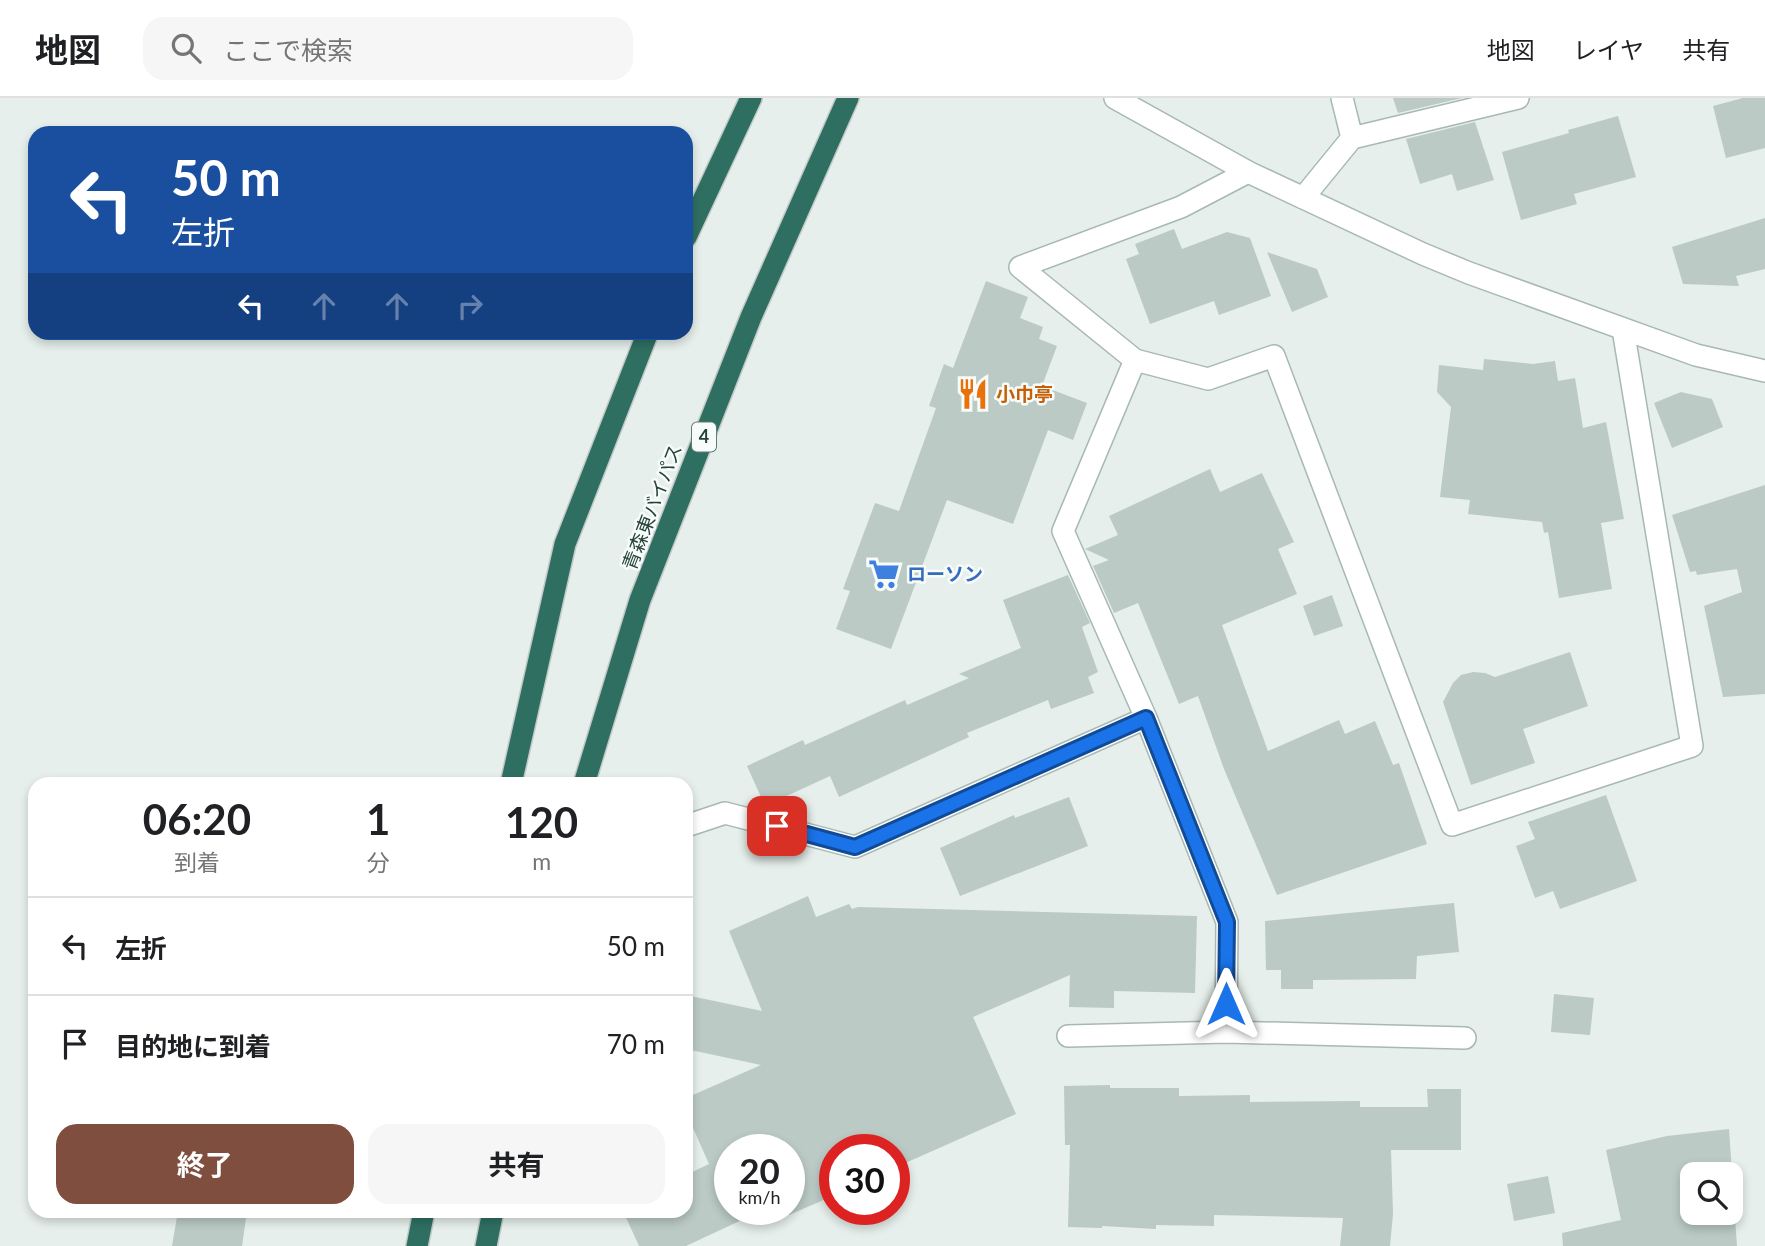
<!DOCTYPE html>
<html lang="ja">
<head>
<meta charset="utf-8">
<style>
	body { margin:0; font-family:Lato,"Noto Sans JP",sans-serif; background:#f6f6f6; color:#202124; height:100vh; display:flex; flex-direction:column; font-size:26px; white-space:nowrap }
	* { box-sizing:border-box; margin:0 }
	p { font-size:23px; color:#757577 }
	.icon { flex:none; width:38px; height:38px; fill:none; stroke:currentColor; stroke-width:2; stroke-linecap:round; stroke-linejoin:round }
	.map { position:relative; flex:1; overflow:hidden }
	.sheet { position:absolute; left:28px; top:679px; width:665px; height:441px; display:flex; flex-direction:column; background:#fff; border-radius:21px; box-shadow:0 4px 10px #0003 }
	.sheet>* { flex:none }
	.hud { position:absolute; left:28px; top:28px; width:665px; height:214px; border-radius:21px; box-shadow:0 4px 10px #0003; background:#1a4fa0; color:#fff; overflow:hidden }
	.tools { position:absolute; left:1680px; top:1064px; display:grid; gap:14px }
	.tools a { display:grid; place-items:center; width:63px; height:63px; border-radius:14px; background:#fff; box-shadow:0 4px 10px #0003; font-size:35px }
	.speed { position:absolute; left:714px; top:1036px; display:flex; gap:14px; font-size:35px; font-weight:700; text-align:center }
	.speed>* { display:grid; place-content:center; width:91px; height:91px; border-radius:50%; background:#fff; box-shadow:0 4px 10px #0003; line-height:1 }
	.speed small { font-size:18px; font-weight:400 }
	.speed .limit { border:10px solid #d22; background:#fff; color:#111 }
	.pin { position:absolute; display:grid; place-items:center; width:60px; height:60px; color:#fff; margin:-30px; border-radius:14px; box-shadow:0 4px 10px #0006 }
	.me { position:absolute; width:77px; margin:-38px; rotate:0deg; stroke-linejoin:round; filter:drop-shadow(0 0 5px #0008) }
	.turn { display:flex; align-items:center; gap:24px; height:147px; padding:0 28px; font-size:32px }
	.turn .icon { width:91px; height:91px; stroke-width:2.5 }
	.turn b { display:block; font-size:49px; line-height:60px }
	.lanes { display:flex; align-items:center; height:66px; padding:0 28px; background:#0003; justify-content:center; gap:35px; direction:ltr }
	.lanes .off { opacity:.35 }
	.eta { display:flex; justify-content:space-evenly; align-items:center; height:119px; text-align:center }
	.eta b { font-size:42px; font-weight:700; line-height:49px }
	.cta { display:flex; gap:14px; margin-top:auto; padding:14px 28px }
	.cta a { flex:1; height:80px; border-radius:21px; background:#7f4e3f; color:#fff; font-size:28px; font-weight:700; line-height:80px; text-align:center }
	.cta a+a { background:#f6f6f6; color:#202124 }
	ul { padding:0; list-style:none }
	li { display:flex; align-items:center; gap:21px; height:98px; padding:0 28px; border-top:2px solid #e0e0e0 }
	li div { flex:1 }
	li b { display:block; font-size:26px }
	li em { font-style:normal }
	header { display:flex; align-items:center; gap:42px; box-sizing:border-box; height:98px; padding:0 35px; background:#fff; border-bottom:2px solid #e0e0e0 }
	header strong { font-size:33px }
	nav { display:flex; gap:38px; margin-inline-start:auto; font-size:24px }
	.search { width:490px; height:63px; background:#f6f6f6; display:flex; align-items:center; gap:18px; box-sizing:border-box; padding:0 24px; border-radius:21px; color:#757577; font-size:26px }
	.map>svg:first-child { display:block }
	.building { fill:#bbcac4; fill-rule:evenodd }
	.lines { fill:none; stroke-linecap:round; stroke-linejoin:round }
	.minor-casing { stroke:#a8b8b2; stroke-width:24 }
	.highway-casing { stroke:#c2cac8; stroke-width:24 }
	.minor { stroke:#fff; stroke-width:21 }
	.highway { stroke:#2f6f62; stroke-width:21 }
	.route-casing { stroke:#114b97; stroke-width:18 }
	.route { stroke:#1a73e8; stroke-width:12 }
	.labels { text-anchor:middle; stroke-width:5; stroke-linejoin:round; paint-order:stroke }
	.shield { fill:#f7fbf9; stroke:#637a73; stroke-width:2 }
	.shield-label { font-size:18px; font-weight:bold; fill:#24423a }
	.food-label { font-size:19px; font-weight:bold; fill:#c56008; stroke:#f7fbf9; text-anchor:start }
	.street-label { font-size:19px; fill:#24423a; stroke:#f7fbf9 }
	.shop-label { font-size:19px; font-weight:bold; fill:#366cbe; stroke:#f7fbf9; text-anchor:start }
</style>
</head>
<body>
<header>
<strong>地図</strong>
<div class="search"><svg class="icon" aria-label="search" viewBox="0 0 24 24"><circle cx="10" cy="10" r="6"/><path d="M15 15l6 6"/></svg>ここで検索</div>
<nav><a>地図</a><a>レイヤ</a><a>共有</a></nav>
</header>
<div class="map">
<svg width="1765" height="1148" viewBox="0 0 1765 1148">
	<rect width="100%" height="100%" fill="#e6efeb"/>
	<path class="building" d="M1393 0H1462L1398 15Z
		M1743 0H1765V50L1726 60 1713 8Z
		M1618 18 1636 79 1574 96 1577 106 1521 122 1502 54 1569 35 1568 32Z
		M1475 24 1494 82 1457 93 1452 76 1420 86 1406 41Z
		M1765 120V171L1736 178 1739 188 1683 186 1672 149Z
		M1174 131 1182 151 1227 134 1250 140 1271 198 1219 217 1214 203 1150 226 1126 161 1139 156 1135 146Z
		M1267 154 1317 171 1328 199 1292 214Z
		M986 183 1028 199 1020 220 1043 229 1039 241 1057 248 1042 288 1087 305 1073 342 1048 332 1013 426 947 402 891 551 836 531 850 493 843 491 875 405 899 413 936 310 929 308 944 266 953 270Z
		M1484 261 1533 266 1555 263 1558 283 1575 280 1583 330 1606 324 1624 421 1601 425 1612 491 1559 500 1548 434 1544 435 1542 424 1468 416 1470 402 1440 399 1451 309 1437 294 1439 267 1483 272Z
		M1681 294 1712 301 1723 329 1672 350 1654 305Z
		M1210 371 1220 394 1262 375 1294 444 1278 451 1297 496 1222 527 1268 653 1339 622 1345 636 1375 623 1393 667 1399 665 1427 746 1277 797 1224 671 1198 598 1179 606 1138 505 1114 515 1093 468 1109 462 1085 451 1118 437 1109 418Z
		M1765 387V596L1723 599 1704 508 1742 494 1737 471 1697 477 1696 473 1690 474 1672 417Z
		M1068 477 1090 525 1082 529 1098 574 1088 579 1094 595 1051 611 1048 602 967 635 969 639 839 699 830 678 765 708 747 668 803 642 805 647 905 602 907 607 969 580 959 576 1021 550 1003 502Z
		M1332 497 1343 528 1314 538 1303 508Z
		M1570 554 1588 608 1523 631 1535 665 1471 687 1443 604 1453 585 1461 577 1473 574 1485 575 1495 579Z
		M1606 697 1637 783 1560 811 1553 793 1535 800 1516 748 1535 741 1528 724Z
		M1069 699 1088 748 960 798 940 750 1014 717 1015 720Z
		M808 798 816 819 849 806 852 811 858 809 1197 818 1195 895 1114 893V910L1069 909 1070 877 973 919 1016 1016 894 1070V1052H835V1097L789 1117V1052H730V1113H761L686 1148H639L623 1113H686V1077L709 1066 686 1014V1000L761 967 686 951V897L762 913 729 833Z
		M1454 805 1459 854 1417 858 1416 881 1313 882V891H1281V872H1266L1265 823Z
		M1554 896 1594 900 1590 937 1551 934Z
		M1110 987V990H1179V998L1250 997V1004L1360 1003V1009H1428L1427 991H1461V1052H1391L1393 1116 1390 1148H1340L1343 1120 1214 1117V1128L1156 1127V1131L1102 1128V1130L1068 1129 1070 1047H1065L1064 988Z
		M1729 1031 1737 1148H1563L1562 1135 1621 1122 1606 1052 1667 1038ZM1692 1076H1731V1115H1692Z
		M1548 1078 1555 1115 1514 1123 1507 1086Z
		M178 1113H247L242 1148H172Z"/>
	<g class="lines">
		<defs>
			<path id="minor" d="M1115 0 1248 74 1423 156 1469 175 1696 257 1765 273
				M1342 0 1352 40
				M1248 74 1181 109 1020 169 1135 262 1208 281 1274 258 1452 727 1692 648 1623 231
				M1303 100 1352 40 1518 0
				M1135 262 1063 433 1146 620 1227 824 1226 934
				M686 728 725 715 855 749 1146 620
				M1068 938 1226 934 1465 940"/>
			<path id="highway" d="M686 139 751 0
				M511 686 565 446 648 234
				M584 686 640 502 751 219 848 0
				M417 1148 424 1113
				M486 1148 493 1113"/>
		</defs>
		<use href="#minor" class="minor-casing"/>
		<use href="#highway" class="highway-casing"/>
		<use href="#minor" class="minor"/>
		<use href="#highway" class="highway"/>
	</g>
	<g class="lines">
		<defs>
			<path id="route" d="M777 728 855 749 1146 620 1227 824 1226 906"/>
		</defs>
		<use href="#route" class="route-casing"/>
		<use href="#route" class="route"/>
	</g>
	<defs>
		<symbol id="restaurant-bare" viewBox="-9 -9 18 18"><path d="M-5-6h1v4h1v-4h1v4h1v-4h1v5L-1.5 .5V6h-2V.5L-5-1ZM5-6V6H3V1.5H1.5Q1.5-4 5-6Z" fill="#e8710a" stroke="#f7fbf9" stroke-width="2.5" paint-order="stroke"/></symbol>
		<symbol id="supermarket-bare" viewBox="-9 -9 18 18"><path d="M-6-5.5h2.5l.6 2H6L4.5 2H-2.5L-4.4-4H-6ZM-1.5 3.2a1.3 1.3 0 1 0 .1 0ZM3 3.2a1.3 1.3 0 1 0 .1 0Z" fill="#3f7fe0" stroke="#f7fbf9" stroke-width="2.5" paint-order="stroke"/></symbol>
	</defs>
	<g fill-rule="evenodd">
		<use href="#restaurant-bare" x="951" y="274" width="44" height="44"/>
		<use href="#supermarket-bare" x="862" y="454" width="44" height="44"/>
	</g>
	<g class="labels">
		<rect class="shield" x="692" y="324.5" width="24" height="29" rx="5"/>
		<g class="shield-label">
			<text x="704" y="345">4</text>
		</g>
		<g class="food-label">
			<text x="996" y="303">小巾亭</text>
		</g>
		<g class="street-label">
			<text transform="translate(652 409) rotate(-69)" y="7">青森東バイパス</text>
		</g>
		<g class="shop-label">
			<text x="907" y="483">ローソン</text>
		</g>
	</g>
</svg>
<div class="tools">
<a><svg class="icon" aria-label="search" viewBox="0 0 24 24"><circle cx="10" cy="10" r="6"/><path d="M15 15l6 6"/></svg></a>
</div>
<div class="speed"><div>20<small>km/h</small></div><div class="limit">30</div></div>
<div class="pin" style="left:777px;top:728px;background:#d93025"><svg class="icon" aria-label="arrive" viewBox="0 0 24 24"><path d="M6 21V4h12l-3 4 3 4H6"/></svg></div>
<svg class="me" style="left:1226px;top:906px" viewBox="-20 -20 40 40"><path d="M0-17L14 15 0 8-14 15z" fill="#1a73e8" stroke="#fff" stroke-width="4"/></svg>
<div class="hud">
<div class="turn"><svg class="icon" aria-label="left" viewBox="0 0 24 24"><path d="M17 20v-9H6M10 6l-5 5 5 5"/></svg><div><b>50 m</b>左折</div></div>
<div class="lanes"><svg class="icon" aria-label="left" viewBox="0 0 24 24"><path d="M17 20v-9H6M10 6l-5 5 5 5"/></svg><svg class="icon off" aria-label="ahead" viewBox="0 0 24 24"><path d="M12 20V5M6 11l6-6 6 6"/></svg><svg class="icon off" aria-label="ahead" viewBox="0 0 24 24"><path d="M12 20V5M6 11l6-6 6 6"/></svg><svg class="icon off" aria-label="right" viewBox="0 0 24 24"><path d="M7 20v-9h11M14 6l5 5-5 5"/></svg></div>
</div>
<section class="sheet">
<div class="eta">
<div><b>06:20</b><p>到着</p></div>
<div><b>1</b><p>分</p></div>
<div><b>120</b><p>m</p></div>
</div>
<ul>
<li><svg class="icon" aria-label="left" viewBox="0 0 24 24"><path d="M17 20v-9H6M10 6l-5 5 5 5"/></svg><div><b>左折</b></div><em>50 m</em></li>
<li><svg class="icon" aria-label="arrive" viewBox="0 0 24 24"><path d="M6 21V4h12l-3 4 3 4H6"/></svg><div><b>目的地に到着</b></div><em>70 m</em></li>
</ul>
<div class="cta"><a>終了</a><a>共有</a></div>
</section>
</div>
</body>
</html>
